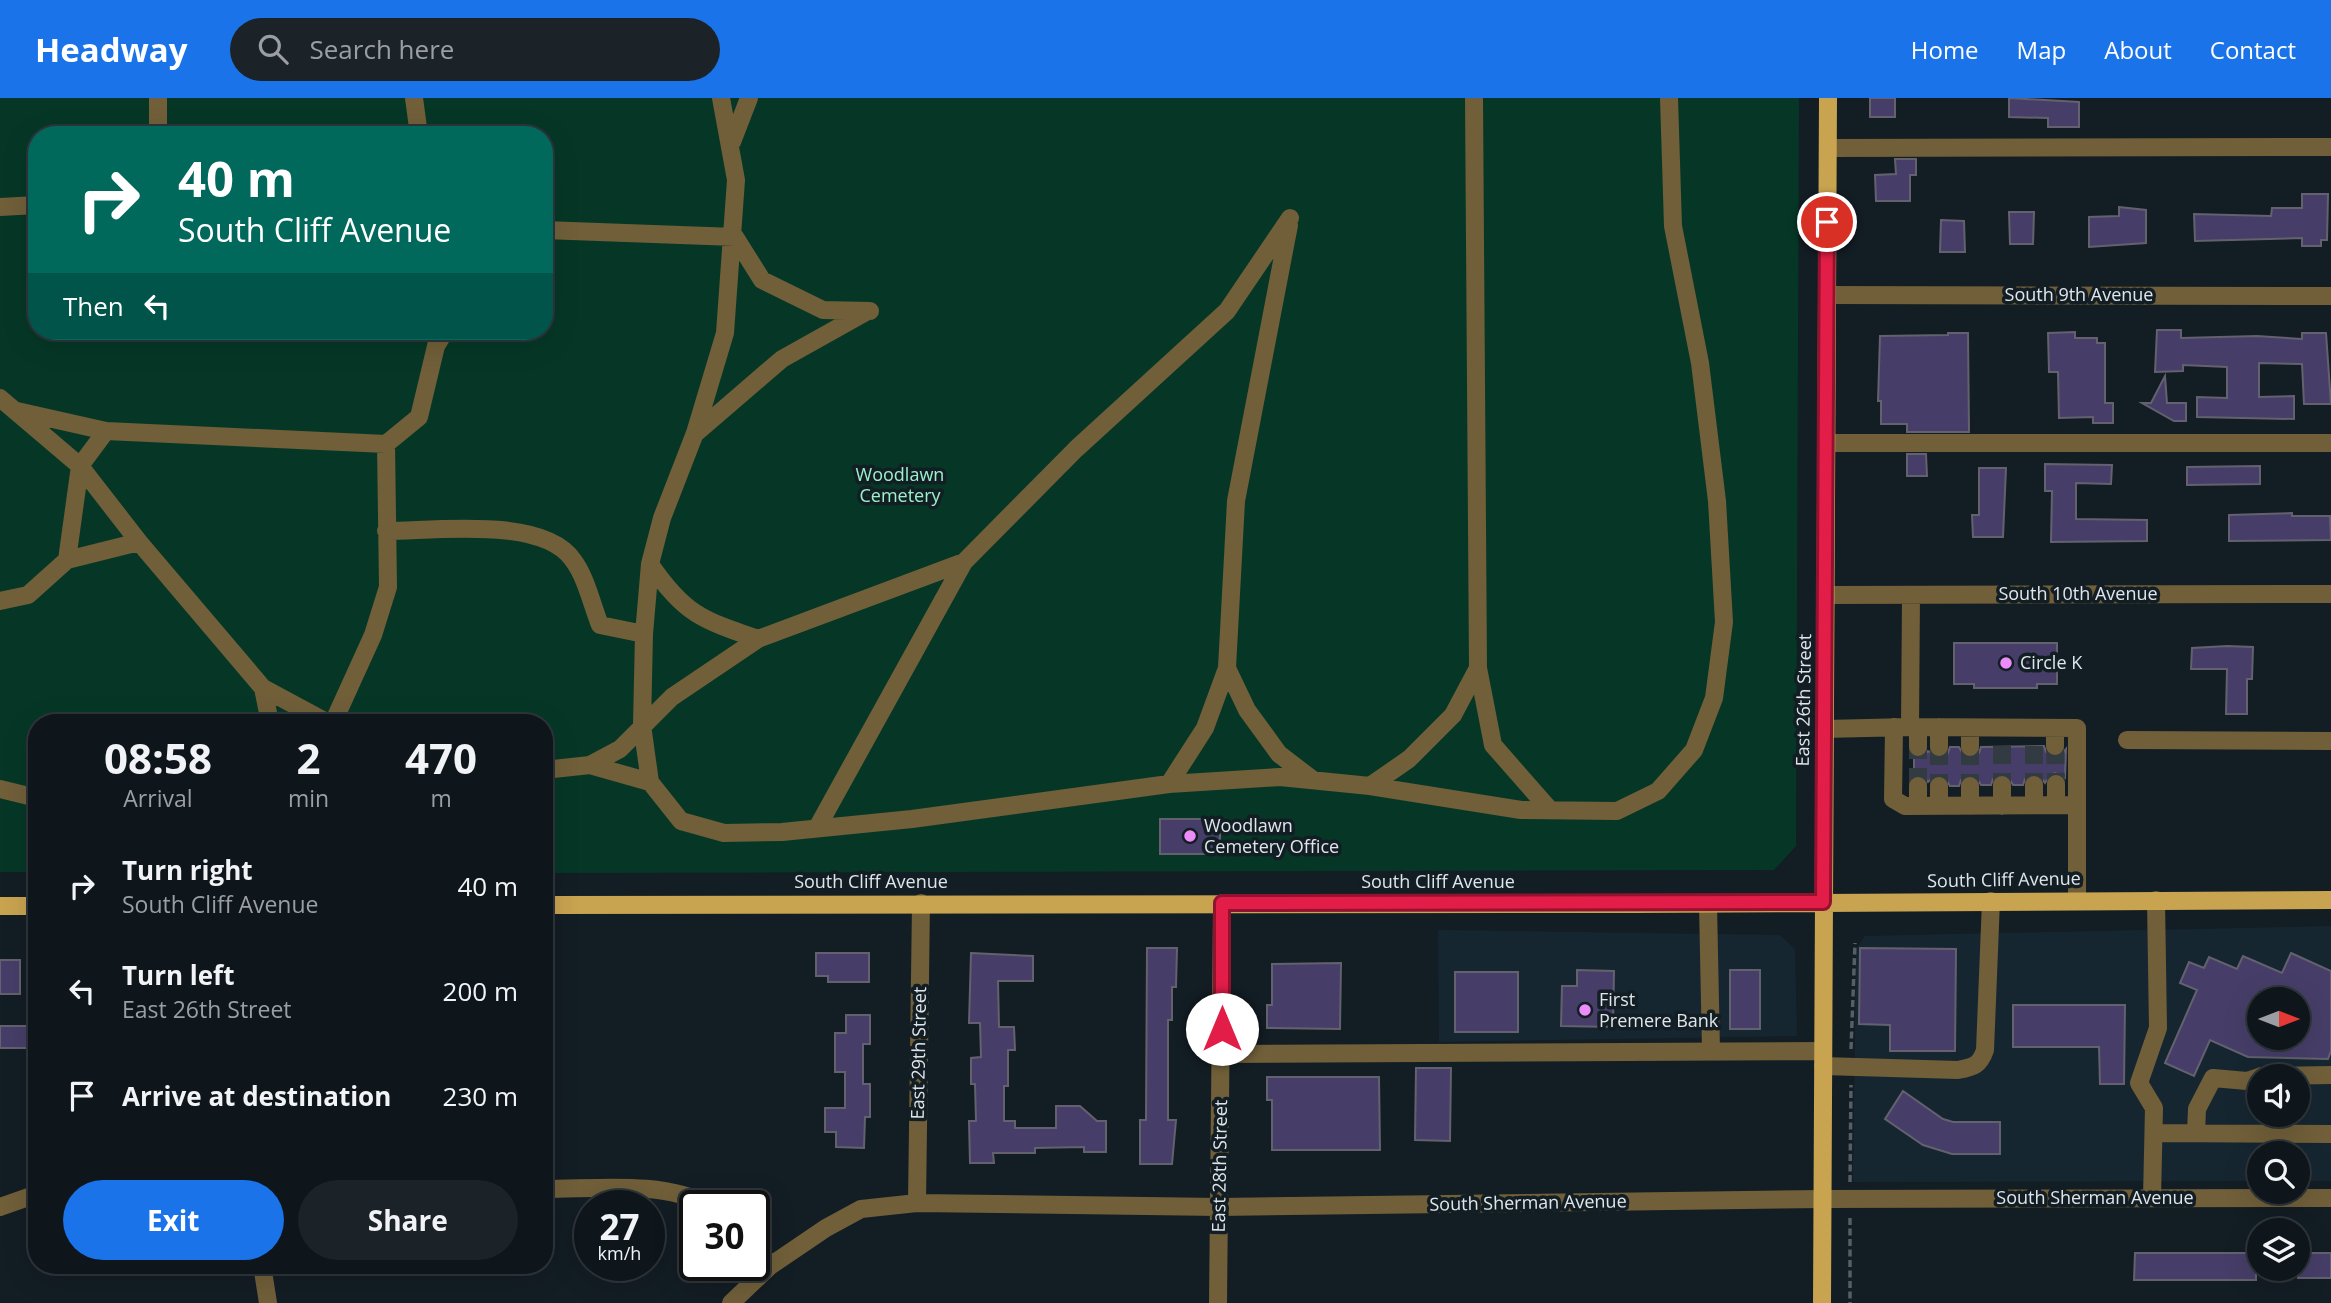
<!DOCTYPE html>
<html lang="en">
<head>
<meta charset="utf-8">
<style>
	body { margin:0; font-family:"Open Sans",sans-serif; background:#1c2328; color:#f1f3f6; height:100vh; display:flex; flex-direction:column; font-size:26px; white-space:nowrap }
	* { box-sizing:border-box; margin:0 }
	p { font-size:23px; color:#9b9fa3 }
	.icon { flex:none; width:38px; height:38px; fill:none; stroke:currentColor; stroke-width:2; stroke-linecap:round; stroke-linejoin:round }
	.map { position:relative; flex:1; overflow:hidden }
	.drawer { position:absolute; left:28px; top:616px; width:525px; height:560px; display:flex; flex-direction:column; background:#0e161b; border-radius:28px; box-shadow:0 7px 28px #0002,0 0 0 2px #2e353a }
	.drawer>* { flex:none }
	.guide { position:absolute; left:28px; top:28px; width:525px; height:214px; border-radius:28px; box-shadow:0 7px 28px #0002,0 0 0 2px #2e353a; background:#00695c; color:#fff; overflow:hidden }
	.needle { width:46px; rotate:90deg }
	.controls { position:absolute; left:2247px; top:889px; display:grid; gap:14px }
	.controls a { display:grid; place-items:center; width:63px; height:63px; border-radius:50%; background:#0e161b; box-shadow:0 7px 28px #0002,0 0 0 2px #2e353a; font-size:35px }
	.speed { position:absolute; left:574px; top:1092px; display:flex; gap:14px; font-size:35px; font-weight:700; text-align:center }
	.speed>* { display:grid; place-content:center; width:91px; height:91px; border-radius:50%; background:#0e161b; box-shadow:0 7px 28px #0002,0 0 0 2px #2e353a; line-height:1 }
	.speed small { font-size:18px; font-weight:400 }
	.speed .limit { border:4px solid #111; border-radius:10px; background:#fff; color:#111 }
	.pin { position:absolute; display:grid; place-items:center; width:60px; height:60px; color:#fff; margin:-30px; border:4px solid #fff; border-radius:50%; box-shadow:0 2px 7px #0007 }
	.me { position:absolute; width:77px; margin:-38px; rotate:0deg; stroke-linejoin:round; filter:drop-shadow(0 0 5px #0008) }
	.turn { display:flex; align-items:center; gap:24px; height:147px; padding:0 35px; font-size:32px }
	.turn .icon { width:91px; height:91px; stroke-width:2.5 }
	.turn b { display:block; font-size:49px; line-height:60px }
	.then { display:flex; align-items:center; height:66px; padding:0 35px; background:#0003; gap:14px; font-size:26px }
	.eta { display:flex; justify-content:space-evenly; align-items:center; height:119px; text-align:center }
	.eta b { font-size:42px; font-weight:700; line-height:49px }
	.primary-button { display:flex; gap:14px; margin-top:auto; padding:14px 35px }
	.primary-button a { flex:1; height:80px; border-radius:42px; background:#1a73e8; color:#fff; font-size:28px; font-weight:700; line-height:80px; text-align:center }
	.primary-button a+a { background:#1c2328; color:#f1f3f6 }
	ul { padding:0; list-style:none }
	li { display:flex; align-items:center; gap:21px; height:105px; padding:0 35px }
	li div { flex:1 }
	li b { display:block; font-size:26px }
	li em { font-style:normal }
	header { display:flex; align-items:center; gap:42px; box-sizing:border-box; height:98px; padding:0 35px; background:#1a73e8; color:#fff }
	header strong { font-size:33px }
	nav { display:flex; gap:38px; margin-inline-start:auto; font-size:24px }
	.search { width:490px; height:63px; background:#1c2328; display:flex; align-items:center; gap:18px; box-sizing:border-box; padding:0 24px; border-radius:38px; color:#9b9fa3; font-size:26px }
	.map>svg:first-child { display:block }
	.built { fill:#162631; fill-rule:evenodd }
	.green { fill:#063726; fill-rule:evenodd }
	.building { fill:#463e68; stroke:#63616e; stroke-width:2; fill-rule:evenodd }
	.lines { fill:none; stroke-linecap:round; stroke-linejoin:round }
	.minor-tunnel { stroke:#323b42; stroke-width:18; stroke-dasharray:18 9; stroke-linecap:butt }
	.path { stroke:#555e64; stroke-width:3.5; stroke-dasharray:7 3.5; stroke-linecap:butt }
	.minor { stroke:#705f39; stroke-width:18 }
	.major { stroke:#c8a350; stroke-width:18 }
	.route-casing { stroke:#92132f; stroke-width:18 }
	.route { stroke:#e11d48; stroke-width:12 }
	.poi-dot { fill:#ec8cfa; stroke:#131d24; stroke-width:2.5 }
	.labels { text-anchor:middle; stroke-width:7; stroke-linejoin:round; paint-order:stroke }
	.street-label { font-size:18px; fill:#dfe6eb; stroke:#131d24 }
	.park-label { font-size:18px; fill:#9af1ca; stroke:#131d24 }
	.poi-label { font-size:18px; fill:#dfe6eb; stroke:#131d24; text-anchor:start }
</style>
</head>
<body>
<header>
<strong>Headway</strong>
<div class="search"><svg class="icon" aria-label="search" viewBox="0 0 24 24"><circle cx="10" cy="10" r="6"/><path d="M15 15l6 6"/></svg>Search here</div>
<nav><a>Home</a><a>Map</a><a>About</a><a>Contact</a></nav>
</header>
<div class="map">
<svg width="2331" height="1205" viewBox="0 0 2331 1205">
	<rect width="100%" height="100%" fill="#131d24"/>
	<path class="built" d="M2331 828V1083H2298V1055H2259V1083L1853 1084 1856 851 1865 838ZM2259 901H2298V940H2259ZM2259 978H2298V1017H2259Z
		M1438 832 1780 837 1795 851 1797 938 1439 944Z"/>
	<path class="green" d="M0 0H1799L1796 748 1774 772 544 775V625H37V774H0ZM37 37H544V233H37Z"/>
	<path class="building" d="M1870 0H1895V19H1870Z
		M2009 0 2079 4V29H2048V20L2009 19Z
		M1895 61H1916V77H1910V103H1876L1875 77 1896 76Z
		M2302 96H2328L2327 142H2321V148H2302V140L2195 143 2194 116 2271 118 2272 110H2302Z
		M2119 109 2146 112V145L2089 149V119L2119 118Z
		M2009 114H2034L2033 146H2010Z
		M1941 122 1964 123 1965 154H1940Z
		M2157 232H2181V240L2257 238 2302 241V235H2326L2331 306H2304L2302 266 2259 265V299L2294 298V321L2197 319V299L2227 300V269L2183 267V273L2155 274Z
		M2075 234V240H2097V245H2105V305H2113V325H2093V319L2059 320 2058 274H2049L2048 235Z
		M1948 235H1968L1969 334H1907V326H1881V303H1878L1880 238 1948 237Z
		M2165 278 2167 305H2186V323H2174L2142 305H2151Z
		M1907 356H1926L1927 378H1907Z
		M2045 366 2112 367 2111 386 2076 385V421L2147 422V443L2051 444 2052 393H2045Z
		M2260 368V386L2187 387V369Z
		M1979 370H2006L2003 439H1973L1972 417H1979Z
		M2292 415V418H2330L2331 442 2229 443V417Z
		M1954 545H2057V586H2037V590H1974V586H1954Z
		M2227 548 2253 549 2252 581H2247V616H2226L2227 571H2191L2192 550Z
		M2044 648 2046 654 2054 659 2061 657 2066 651 2065 680 2055 675 2050 677 2045 685 2040 678 2033 676 2025 681 2023 687H2013L2008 678 2001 676 1993 681 1991 687H1981L1976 679 1969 677 1961 682 1959 688H1950L1944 678H1934L1928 684 1923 678H1914V659H1923L1928 653 1940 660 1948 655 1950 649H1959L1964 658 1971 660 1979 655 1981 649Z
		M1160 721H1220V756H1160Z
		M1147 850H1177L1176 889H1172V922H1168V1022H1176L1172 1066H1140V1022H1146Z
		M1860 850 1956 851 1955 953H1890V927L1859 926Z
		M816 855H869V884H828V878H816Z
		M971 855 1033 858V883H998L999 929H1014L1015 952H1008V988H1004V1023H1015V1030H1056V1008H1080L1097 1023H1106V1054H1084V1049L1035 1050V1055H993L994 1065H970L969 1023H976L975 986H971V960L981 959 980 925H969Z
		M2291 855 2331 873V953L2328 961 2248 959 2210 942 2194 978 2165 965 2197 892 2180 885 2189 864 2204 870 2209 859 2237 871 2243 858 2282 875ZM2259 901H2298V940H2259Z
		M0 862H20V896H0Z
		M1341 865 1340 931 1267 930V907H1272V866Z
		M1577 872 1614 873 1613 929 1561 928 1562 888H1577Z
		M1730 872H1760V931H1730Z
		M1455 874H1518V934H1455Z
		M2013 907H2125L2124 986H2100L2099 949H2013Z
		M846 917H870V946H863V986H870V1019H865L864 1050 836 1049V1034H825V1010H845V974H835V935H846Z
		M0 928H35V950H0Z
		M1416 970H1451L1450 1043 1415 1042Z
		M1267 979H1379L1380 1052H1272V1002H1267Z
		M1903 993 1943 1021 1953 1024H2000V1056H1952L1923 1047 1885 1021Z
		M2135 1155H2256V1182H2134Z
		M2298 1155H2331V1180H2298Z"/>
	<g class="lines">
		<path class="minor-tunnel" d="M2002 648V687
			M2034 648V687
			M2055 648 2056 686
			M1939 649V688
			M1970 649V688
			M1918 688V649"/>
		<path class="path" d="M1851 951 1855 845
			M1850 1084 1851 987
			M1850 1120V1205"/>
		<path class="minor" d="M158 0V37
			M414 0 419 37
			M732 44 749 0
			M1828 50 2331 49
			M0 109 37 107
			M544 132 735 139 762 182 823 212 870 213
			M1827 197 2331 198
			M0 300 80 368 139 444 263 590 328 625
			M17 313 106 333 386 346
			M696 335 782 261 866 214
			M1826 345H2331
			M386 433C434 433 543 418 573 462 586 479 592 507 600 527L644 536
			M67 462 80 368 106 333
			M650 466C684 516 702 522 758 541
			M1826 497 2331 496
			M0 503 28 497 67 462 139 444
			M1227 570 1247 612 1279 656 1313 682
			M1478 570 1493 647 1550 712
			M263 590 270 625
			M333 625 373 537 388 489 386 346 419 319 436 248 445 233
			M1894 629 1893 701 1905 708 2077 707
			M1910 629 2077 630V802
			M1918 629V649
			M1939 629V649
			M1970 630V649
			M2055 630V648
			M1824 631 1910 629 1911 497
			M2127 642 2331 643
			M590 667 620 651 672 599 758 541 964 464
			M544 672 590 667 650 684 681 723 724 735 782 734 912 721 1169 686 1280 679 1370 688 1521 712 1617 713 1658 693 1694 652 1714 600 1724 524 1717 403 1700 265 1673 128 1669 0
			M650 684 642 627 644 536 650 466 662 420 695 335 725 235 736 82 721 0
			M1169 686 1205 630 1227 570 1236 403 1289 127
			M2056 686V707
			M2002 687V708
			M2034 687V707
			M1370 688 1409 661 1453 617 1478 570 1474 0
			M1918 688V708
			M1939 688V708
			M1970 688V708
			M0 691 37 700
			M817 730 964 464 1076 351 1227 213 1290 120
			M1708 806 1711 953
			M1221 956 1823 953
			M1823 968 1958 972C1974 969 1980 967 1985 952L1991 803
			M2261 978 2331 977
			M2154 1035 2331 1036
			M2196 1035 2197 1011 2213 980 2247 983 2259 979
			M544 1091C598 1091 662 1082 711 1108
			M2152 1100 2154 1010 2139 985 2158 930 2156 802
			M917 1105 921 805
			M0 1109 37 1096
			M754 1145 770 1168
			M262 1167 268 1205
			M731 1205 770 1168 826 1130 861 1111 917 1105 1219 1109 1823 1101 2331 1100
			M1218 1205 1222 805"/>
		<path class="major" d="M544 807 1634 806 2331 802
			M0 808H37
			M1822 1205 1828 0"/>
	</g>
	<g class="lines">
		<defs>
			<path id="route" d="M1222 931V805L1823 804 1827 124"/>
		</defs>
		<use href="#route" class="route-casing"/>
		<use href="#route" class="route"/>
	</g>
	<g class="poi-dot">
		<circle cx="2006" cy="565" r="7"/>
		<circle cx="1190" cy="738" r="7"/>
		<circle cx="1585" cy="912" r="7"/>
	</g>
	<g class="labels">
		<g class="street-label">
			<text x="2079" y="203">South 9th Avenue</text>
			<text x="2078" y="502">South 10th Avenue</text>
			<text transform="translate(1804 602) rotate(-89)" y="6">East 26th Street</text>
			<text transform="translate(2004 782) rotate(-1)" y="6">South Cliff Avenue</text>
			<text x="871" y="790">South Cliff Avenue</text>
			<text x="1438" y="790">South Cliff Avenue</text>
			<text transform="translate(919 955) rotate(-89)" y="6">East 29th Street</text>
			<text transform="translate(1220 1068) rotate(-89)" y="6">East 28th Street</text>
			<text x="2095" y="1106">South Sherman Avenue</text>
			<text transform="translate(1528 1105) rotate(-1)" y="6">South Sherman Avenue</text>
		</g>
		<g class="park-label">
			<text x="900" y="383">Woodlawn<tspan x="900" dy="21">Cemetery</tspan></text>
		</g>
		<g class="poi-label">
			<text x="2020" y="571">Circle K</text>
			<text x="1204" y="734">Woodlawn<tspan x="1204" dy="21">Cemetery Office</tspan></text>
			<text x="1599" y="908">First<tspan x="1599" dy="21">Premere Bank</tspan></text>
		</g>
	</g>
</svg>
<div class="controls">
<a><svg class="needle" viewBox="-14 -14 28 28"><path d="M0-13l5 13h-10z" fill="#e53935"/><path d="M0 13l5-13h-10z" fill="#9b9fa3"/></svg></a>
<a><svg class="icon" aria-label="sound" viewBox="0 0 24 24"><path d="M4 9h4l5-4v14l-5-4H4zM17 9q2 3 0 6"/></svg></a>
<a><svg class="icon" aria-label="search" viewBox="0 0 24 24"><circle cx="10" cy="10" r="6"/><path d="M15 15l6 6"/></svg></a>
<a><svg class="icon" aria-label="layers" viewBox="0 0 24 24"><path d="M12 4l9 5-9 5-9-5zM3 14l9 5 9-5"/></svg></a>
</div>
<div class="speed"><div>27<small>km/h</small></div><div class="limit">30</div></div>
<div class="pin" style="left:1827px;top:124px;background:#d93025"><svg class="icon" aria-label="arrive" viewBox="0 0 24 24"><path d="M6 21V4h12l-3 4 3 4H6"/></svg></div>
<svg class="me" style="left:1222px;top:931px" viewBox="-20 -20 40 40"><circle r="19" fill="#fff"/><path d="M0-13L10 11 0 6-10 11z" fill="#e11d48"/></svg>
<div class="guide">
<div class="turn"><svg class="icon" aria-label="right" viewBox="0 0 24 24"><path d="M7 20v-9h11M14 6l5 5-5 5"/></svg><div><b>40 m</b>South Cliff Avenue</div></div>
<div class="then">Then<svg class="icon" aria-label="left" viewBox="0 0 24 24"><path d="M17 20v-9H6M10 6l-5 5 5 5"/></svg></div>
</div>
<section class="drawer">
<div class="eta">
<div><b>08:58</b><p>Arrival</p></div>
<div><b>2</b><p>min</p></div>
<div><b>470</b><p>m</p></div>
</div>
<ul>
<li><svg class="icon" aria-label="right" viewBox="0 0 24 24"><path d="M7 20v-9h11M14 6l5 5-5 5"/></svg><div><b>Turn right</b><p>South Cliff Avenue</p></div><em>40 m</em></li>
<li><svg class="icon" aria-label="left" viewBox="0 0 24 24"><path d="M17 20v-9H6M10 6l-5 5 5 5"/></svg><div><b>Turn left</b><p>East 26th Street</p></div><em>200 m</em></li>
<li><svg class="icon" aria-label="arrive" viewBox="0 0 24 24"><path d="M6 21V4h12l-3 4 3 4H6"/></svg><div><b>Arrive at destination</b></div><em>230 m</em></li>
</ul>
<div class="primary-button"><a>Exit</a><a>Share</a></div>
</section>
</div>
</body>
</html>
